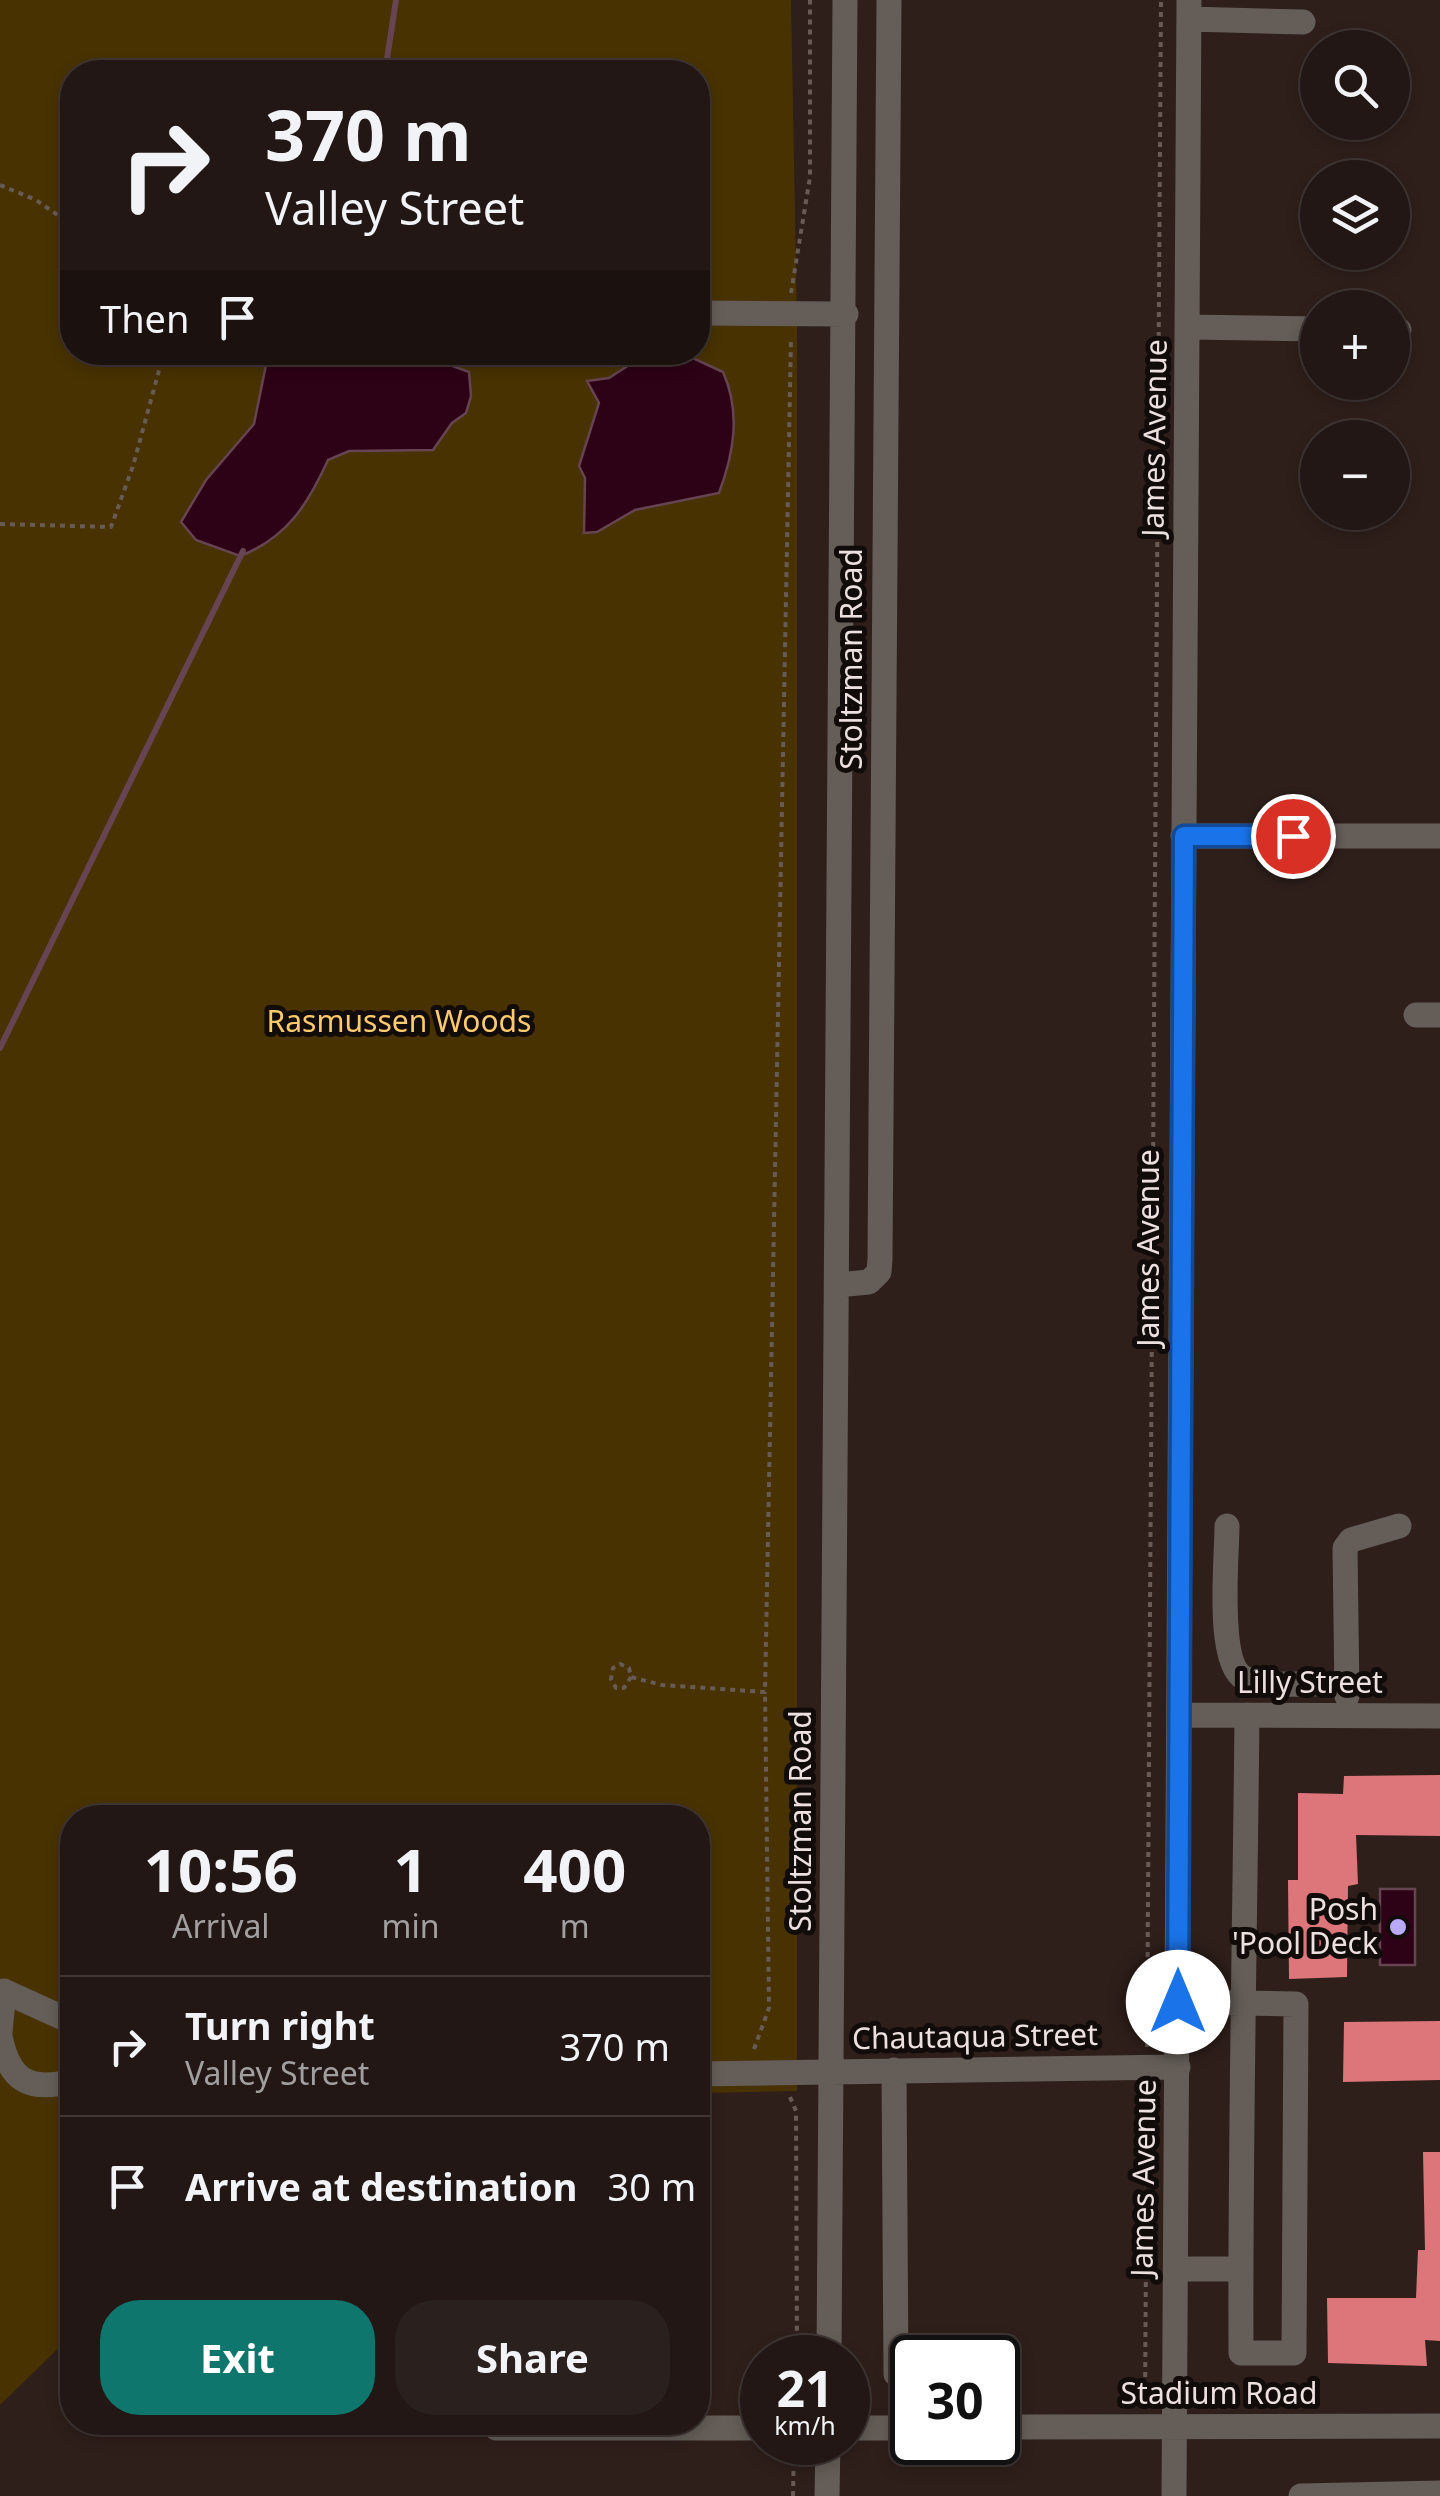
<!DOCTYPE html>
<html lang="en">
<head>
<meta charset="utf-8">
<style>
	body { margin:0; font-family:"Noto Sans",sans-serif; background:#2a201d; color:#f1f3f6; height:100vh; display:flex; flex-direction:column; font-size:38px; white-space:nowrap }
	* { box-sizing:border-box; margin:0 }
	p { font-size:32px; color:#a29fa0 }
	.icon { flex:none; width:55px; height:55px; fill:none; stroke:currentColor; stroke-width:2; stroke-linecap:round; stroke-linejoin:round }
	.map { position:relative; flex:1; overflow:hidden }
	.details { position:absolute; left:60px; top:1805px; width:650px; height:630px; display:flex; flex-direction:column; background:#221714; border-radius:40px; box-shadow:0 5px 15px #0003,0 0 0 2px #3f3634 }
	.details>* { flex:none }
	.hud { position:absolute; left:60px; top:60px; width:650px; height:305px; border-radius:40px; box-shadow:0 5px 15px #0003,0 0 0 2px #3f3634; background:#221714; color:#f1f3f6; overflow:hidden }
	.buttons { position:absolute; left:1300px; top:30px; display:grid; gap:20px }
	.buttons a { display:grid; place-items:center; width:110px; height:110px; border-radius:50%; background:#221714; box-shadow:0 5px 15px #0003,0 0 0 2px #3f3634; font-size:50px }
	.speed { position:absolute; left:740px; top:2335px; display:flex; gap:20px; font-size:50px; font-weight:700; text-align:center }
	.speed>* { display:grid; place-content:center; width:130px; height:130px; border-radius:50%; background:#221714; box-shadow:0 5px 15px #0003,0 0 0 2px #3f3634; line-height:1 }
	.speed small { font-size:25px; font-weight:400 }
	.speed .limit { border:5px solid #111; border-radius:15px; background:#fff; color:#111 }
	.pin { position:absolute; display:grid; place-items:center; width:85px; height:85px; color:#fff; margin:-42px; border:5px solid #fff; border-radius:50%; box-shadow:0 2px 10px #0007 }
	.me { position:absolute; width:110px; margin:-55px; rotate:0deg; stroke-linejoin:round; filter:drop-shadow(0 0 8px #0008) }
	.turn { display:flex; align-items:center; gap:35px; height:210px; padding:0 40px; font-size:45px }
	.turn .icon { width:130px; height:130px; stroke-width:2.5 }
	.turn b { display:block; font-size:70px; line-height:85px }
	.then { display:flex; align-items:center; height:95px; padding:0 40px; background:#0003; gap:20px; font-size:38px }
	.eta { display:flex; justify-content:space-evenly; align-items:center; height:170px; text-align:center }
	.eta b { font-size:60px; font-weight:700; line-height:70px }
	.cta { display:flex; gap:20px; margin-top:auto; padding:20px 40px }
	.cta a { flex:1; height:115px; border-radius:40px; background:#0f766e; color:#fff; font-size:40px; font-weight:700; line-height:115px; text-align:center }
	.cta a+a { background:#2a201d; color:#f1f3f6 }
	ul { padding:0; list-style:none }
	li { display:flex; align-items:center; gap:30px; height:140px; padding:0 40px; border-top:2px solid #3f3634 }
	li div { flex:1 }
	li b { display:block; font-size:38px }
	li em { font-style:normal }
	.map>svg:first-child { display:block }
	.green { fill:#483202; fill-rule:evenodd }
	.water { fill:#2d0116; stroke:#664452; stroke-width:2.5 }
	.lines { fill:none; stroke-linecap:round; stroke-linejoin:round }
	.stream { stroke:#664452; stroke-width:6 }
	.building { fill:#dc767b }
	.path { stroke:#685b56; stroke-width:4; stroke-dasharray:5 5; stroke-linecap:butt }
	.minor { stroke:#645d58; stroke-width:25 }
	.route-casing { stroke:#114b97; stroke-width:25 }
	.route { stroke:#1a73e8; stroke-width:18 }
	.poi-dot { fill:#b9aaf7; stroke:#110b09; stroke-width:4 }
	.labels { text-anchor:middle; stroke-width:10; stroke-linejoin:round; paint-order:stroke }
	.street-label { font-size:30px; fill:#ece1de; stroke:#110b09 }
	.park-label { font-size:30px; fill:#fdca6c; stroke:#110b09 }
	.poi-label { font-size:30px; fill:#ece1de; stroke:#110b09; text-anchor:end }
</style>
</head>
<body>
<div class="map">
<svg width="1440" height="2496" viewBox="0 0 1440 2496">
	<rect width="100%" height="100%" fill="#2e1f1a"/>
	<path class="green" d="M0 0H791L797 321V2091L698 2093V1818H72V2335L0 2405ZM72 72H698V352H72Z"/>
	<path class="water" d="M289 353H417L469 372 471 396 466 413 452 423 433 450 349 451 328 460C308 504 287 538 240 556L196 540 181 522 206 480 254 424 267 360Z
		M630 353H682L723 372C741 412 734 453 719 493L635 510 597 532 584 533 585 478 579 466 599 403 587 381 609 378 629 365Z
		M1380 1889H1415V1965H1380Z"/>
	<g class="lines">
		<path class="stream" d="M385 72 396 0
			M0 1048 243 551"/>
	</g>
	<path class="building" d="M1440 1775V1836L1356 1835 1358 1884 1348 1886 1347 1977 1289 1979 1288 1880H1298V1793L1343 1794 1344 1776Z
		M1440 2021V2080L1343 2082 1344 2022Z
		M1423 2152H1440V2250H1425Z
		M1418 2250H1440V2341L1425 2340 1427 2366 1328 2363 1327 2298H1416Z"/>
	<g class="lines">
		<path class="path" d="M0 185 36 200 72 225
			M791 293 810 177V0
			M0 524 111 527 133 466 161 363 160 352
			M631 1677 624 1688H616L611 1679 613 1668 620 1664 629 1668 631 1677 662 1685 765 1692 791 338
			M1147 2047 1161 0
			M754 2049 769 2008 765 1692
			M790 2097 796 2111 797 2358
			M1145 2407 1147 2091
			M793 2496 794 2442"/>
		<path class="minor" d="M1189 19 1303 22
			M698 313 846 314
			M1188 327 1318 329
			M1392 330H1399
			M1183 836H1440
			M1416 1015H1440
			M837 1285 869 1282 879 1272 880 1259 889 0
			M1227 1526C1227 1557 1216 1663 1244 1678 1264 1688 1323 1683 1346 1683
			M1347 1696 1345 1548 1351 1540 1399 1526
			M1180 1715 1440 1716
			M1178 2002 1296 2004 1294 2353H1241C1240 2140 1245 1928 1247 1715
			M0 2032 4 1991 72 2022
			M0 2036C9 2081 29 2092 72 2081
			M894 2070 896 2374
			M698 2074 1178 2067
			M1176 2269H1241
			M829 2358 845 0
			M998 2427 1440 2426
			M496 2428H762
			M848 2428H912
			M827 2496 828 2442
			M1174 2496 1189 0
			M1301 2496 1440 2493"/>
	</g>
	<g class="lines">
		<defs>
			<path id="route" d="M1178 2002 1184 836H1293"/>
		</defs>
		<use href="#route" class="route-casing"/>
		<use href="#route" class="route"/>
	</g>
	<circle class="poi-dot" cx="1398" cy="1927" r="10"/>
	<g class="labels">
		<g class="street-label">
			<text transform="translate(1155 438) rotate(-89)" y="10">James Avenue</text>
			<text transform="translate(852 659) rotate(-90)" y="10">Stoltzman Road</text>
			<text transform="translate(1149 1248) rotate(-90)" y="10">James Avenue</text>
			<text x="1310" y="1693">Lilly Street</text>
			<text transform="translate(801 1821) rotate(-90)" y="10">Stoltzman Road</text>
			<text transform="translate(975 2037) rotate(-1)" y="10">Chautaqua Street</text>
			<text transform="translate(1144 2178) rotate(-89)" y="10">James Avenue</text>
			<text x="1219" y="2404">Stadium Road</text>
		</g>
		<g class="park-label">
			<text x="399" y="1032">Rasmussen Woods</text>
		</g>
		<g class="poi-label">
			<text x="1378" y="1920">Posh<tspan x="1378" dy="34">'Pool Deck</tspan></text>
		</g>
	</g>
</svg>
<div class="buttons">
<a><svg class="icon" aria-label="search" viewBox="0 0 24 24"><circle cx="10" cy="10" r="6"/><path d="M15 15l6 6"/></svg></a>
<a><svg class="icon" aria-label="layers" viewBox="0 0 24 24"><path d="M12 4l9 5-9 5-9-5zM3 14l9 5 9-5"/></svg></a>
<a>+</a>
<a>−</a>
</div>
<div class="speed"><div>21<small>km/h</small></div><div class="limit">30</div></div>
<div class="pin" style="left:1293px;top:836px;background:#d93025"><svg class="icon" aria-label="arrive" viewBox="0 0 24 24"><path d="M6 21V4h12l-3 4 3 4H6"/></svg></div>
<svg class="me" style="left:1178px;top:2002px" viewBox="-20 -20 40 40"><circle r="19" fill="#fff"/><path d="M0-13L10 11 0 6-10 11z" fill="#1a73e8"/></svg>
<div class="hud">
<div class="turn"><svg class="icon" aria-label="right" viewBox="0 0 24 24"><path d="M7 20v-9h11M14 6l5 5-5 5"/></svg><div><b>370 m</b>Valley Street</div></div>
<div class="then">Then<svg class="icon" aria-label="arrive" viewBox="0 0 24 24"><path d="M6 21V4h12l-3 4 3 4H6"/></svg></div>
</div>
<section class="details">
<div class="eta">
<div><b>10:56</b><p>Arrival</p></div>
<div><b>1</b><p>min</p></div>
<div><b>400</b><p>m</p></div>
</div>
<ul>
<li><svg class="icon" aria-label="right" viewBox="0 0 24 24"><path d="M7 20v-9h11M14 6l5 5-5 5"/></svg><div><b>Turn right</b><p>Valley Street</p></div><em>370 m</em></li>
<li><svg class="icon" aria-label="arrive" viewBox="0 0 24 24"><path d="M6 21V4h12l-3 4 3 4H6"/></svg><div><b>Arrive at destination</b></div><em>30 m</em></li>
</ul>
<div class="cta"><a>Exit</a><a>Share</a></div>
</section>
</div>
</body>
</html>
